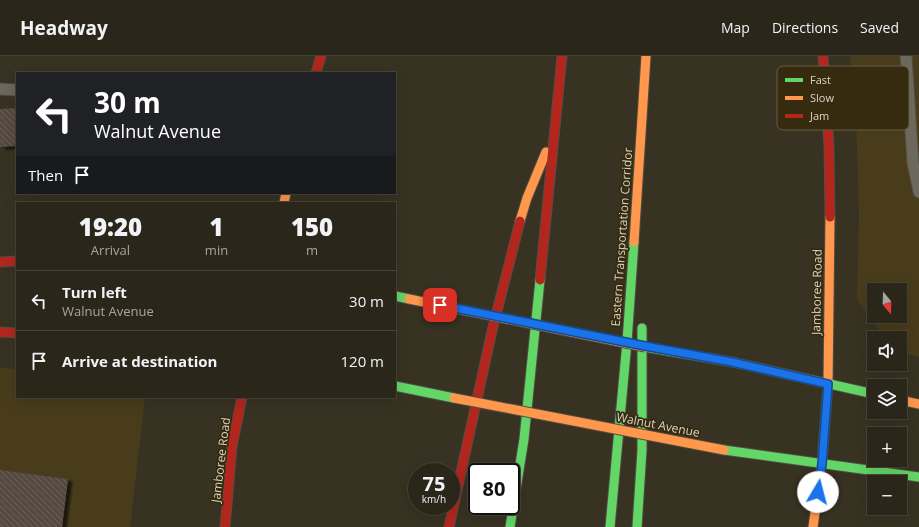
<!DOCTYPE html>
<html lang="en">
<head>
<meta charset="utf-8">
<style>
	body { margin:0; font-family:"Open Sans",sans-serif; background:#322e23; color:#f1f3f6; height:100vh; display:flex; flex-direction:column; font-size:15px; white-space:nowrap }
	* { box-sizing:border-box; margin:0 }
	p { font-size:13px; color:#a5a5a2 }
	.icon { flex:none; width:22px; height:22px; fill:none; stroke:currentColor; stroke-width:2; stroke-linecap:round; stroke-linejoin:round }
	.map { position:relative; flex:1; overflow:hidden }
	.panel { position:absolute; left:16px; top:146px; width:380px; height:196px; display:flex; flex-direction:column; background:#2a261a; border-radius:0px; box-shadow:0 4px 16px #0002,0 0 0 1px #464339 }
	.panel>* { flex:none }
	.top-card { position:absolute; left:16px; top:16px; width:380px; height:122px; border-radius:0px; box-shadow:0 4px 16px #0002,0 0 0 1px #464339; background:#202124; color:#fff; overflow:hidden }
	.needle { width:26px; rotate:161deg }
	.fabs { position:absolute; left:867px; top:227px; display:grid; gap:8px }
	.fabs a { display:grid; place-items:center; width:40px; height:40px; border-radius:0px; background:#2a261a; box-shadow:0 4px 16px #0002,0 0 0 1px #464339; font-size:20px }
	.speed { position:absolute; left:408px; top:407px; display:flex; gap:8px; font-size:20px; font-weight:700; text-align:center }
	.speed>* { display:grid; place-content:center; width:52px; height:52px; border-radius:50%; background:#2a261a; box-shadow:0 4px 16px #0002,0 0 0 1px #464339; line-height:1 }
	.speed small { font-size:10px; font-weight:400 }
	.speed .limit { border:2px solid #111; border-radius:6px; background:#fff; color:#111 }
	.pin { position:absolute; display:grid; place-items:center; width:34px; height:34px; color:#fff; margin:-17px; border-radius:8px; box-shadow:0 2px 6px #0006 }
	.me { position:absolute; width:44px; margin:-22px; rotate:8deg; stroke-linejoin:round; filter:drop-shadow(0 0 3px #0008) }
	.turn { display:flex; align-items:center; gap:14px; height:84px; padding:0 12px; font-size:18px }
	.turn .icon { width:52px; height:52px; stroke-width:2.5 }
	.turn b { display:block; font-size:28px; line-height:34px }
	.then { display:flex; align-items:center; height:38px; padding:0 12px; background:#0003; gap:8px; font-size:15px }
	.eta { display:flex; justify-content:space-evenly; align-items:center; height:68px; text-align:center }
	.eta b { font-size:24px; font-weight:800; line-height:28px }
	ul { padding:0; list-style:none }
	li { display:flex; align-items:center; gap:12px; height:60px; padding:0 12px; border-top:1px solid #464339 }
	li div { flex:1 }
	li b { display:block; font-size:15px }
	li em { font-style:normal }
	header { display:flex; align-items:center; gap:24px; box-sizing:border-box; height:56px; padding:0 20px; background:#2a261a; border-bottom:1px solid #464339 }
	header strong { font-size:19px }
	nav { display:flex; gap:22px; margin-inline-start:auto; font-size:14px }
	.map>svg:first-child { display:block }
	.built { fill:#483c1b; fill-rule:evenodd }
	.building { fill:url(#building-back-hatch); filter:url(#shadow) }
	.lines { fill:none; stroke-linecap:round; stroke-linejoin:round }
	.lane-casing { stroke:#534d41; stroke-width:13 }
	.fast-casing { stroke:#534d41; stroke-width:11 }
	.slow-casing { stroke:#534d41; stroke-width:11 }
	.jam-casing { stroke:#534d41; stroke-width:11 }
	.lane { stroke:#6d685c; stroke-width:11 }
	.fast { stroke:#63d668; stroke-width:9 }
	.slow { stroke:#ff974d; stroke-width:9 }
	.jam { stroke:#b3261e; stroke-width:9 }
	.slow-bridge-casing { stroke:#534d41; stroke-width:11; stroke-linecap:butt }
	.slow-bridge { stroke:#ff974d; stroke-width:9 }
	.route-casing { stroke:#114b97; stroke-width:10 }
	.route { stroke:#1a73e8; stroke-width:7 }
	.labels { text-anchor:middle; stroke-width:3.5; stroke-linejoin:round; paint-order:stroke }
	.street-label { font-size:12px; fill:#dad4c4; stroke:#362b0f }
	.key { fill:#362b0f; stroke:#675e45; stroke-width:1 }
	.key-label { font-size:11px; fill:#dad4c4 }
</style>
</head>
<body>
<header>
<strong>Headway</strong>
<nav><a>Map</a><a>Directions</a><a>Saved</a></nav>
</header>
<div class="map">
<svg width="919" height="471" viewBox="0 0 919 471">
	<defs>
		<pattern id="building-back-hatch" width="6" height="6" patternUnits="userSpaceOnUse"><rect width="6" height="6" fill="#544a41"/><path d="M-1 5l2 2M0 0l6 6M5-1l2 2" fill="none" stroke="#6c635b"/></pattern>
		<filter id="shadow"><feDropShadow dx="4.5" dy="2.5" stdDeviation="1" flood-color="#0009"/></filter>
	</defs>
	<rect width="100%" height="100%" fill="#383222"/>
	<path class="built" d="M850 0H919V301L900 297V282H885L857 244 859 160 856 61ZM874 234H900V260H874Z
		M0 312 17 313V341H145L130 471H0Z"/>
	<path class="building" d="M17 52V90L0 91V53Z
		M0 414 68 423 62 471H0Z"/>
	<g class="lines">
		<defs>
			<path id="lane" d="M906 0 913 107 919 136
				M0 33 17 34"/>
			<path id="fast" d="M395 240 409 243
				M645 291 732 306 874 338
				M395 330 454 342
				M724 394 919 421
				M510 471 524 383 540 224
				M610 471 627 286 634 186
				M637 471 642 394V272"/>
			<path id="slow" d="M284 147 286 137
				M520 165 527 142 546 96
				M634 186 646 0
				M900 344 919 348
				M813 471 822 407 828 328 830 161"/>
			<path id="jam" d="M823 0 829 91 830 161
				M316 17 321 0
				M0 206 17 205
				M540 224 562 0
				M0 276 17 277
				M225 471 232 391 242 341
				M449 471 492 275 520 165"/>
		</defs>
		<use href="#lane" class="lane-casing"/>
		<use href="#fast" class="fast-casing"/>
		<use href="#slow" class="slow-casing"/>
		<use href="#jam" class="jam-casing"/>
		<use href="#lane" class="lane"/>
		<use href="#fast" class="fast"/>
		<use href="#slow" class="slow"/>
		<use href="#jam" class="jam"/>
		<defs>
			<path id="slow-bridge" d="M409 243 645 291
				M454 342 724 394"/>
		</defs>
		<use href="#slow-bridge" class="slow-bridge-casing"/>
		<use href="#slow-bridge" class="slow-bridge"/>
	</g>
	<g class="lines">
		<defs>
			<path id="route" d="M440 249 645 290 732 306 828 328 822 408 818 436"/>
		</defs>
		<use href="#route" class="route-casing"/>
		<use href="#route" class="route"/>
	</g>
	<g class="labels">
		<g class="street-label">
			<text transform="translate(622 181) rotate(-86)" y="4">Eastern Transportation Corridor</text>
			<text transform="translate(817 236) rotate(-89)" y="4">Jamboree Road</text>
			<text transform="translate(658 369) rotate(11)" y="4">Walnut Avenue</text>
			<text transform="translate(221 404) rotate(-83)" y="4">Jamboree Road</text>
		</g>
	</g>
	<rect x="777" y="10" width="132" height="64" rx="6" class="key"/>
	<rect x="785" y="22" width="18" height="4" fill="#63d668"/>
	<rect x="785" y="40" width="18" height="4" fill="#ff974d"/>
	<rect x="785" y="58" width="18" height="4" fill="#b3261e"/>
	<g class="key-label">
		<text x="810" y="28">Fast</text>
		<text x="810" y="46">Slow</text>
		<text x="810" y="64">Jam</text>
	</g>
</svg>
<div class="fabs">
<a><svg class="needle" viewBox="-14 -14 28 28"><path d="M0-13l5 13h-10z" fill="#e53935"/><path d="M0 13l5-13h-10z" fill="#a5a5a2"/></svg></a>
<a><svg class="icon" aria-label="sound" viewBox="0 0 24 24"><path d="M4 9h4l5-4v14l-5-4H4zM17 9q2 3 0 6"/></svg></a>
<a><svg class="icon" aria-label="layers" viewBox="0 0 24 24"><path d="M12 4l9 5-9 5-9-5zM3 14l9 5 9-5"/></svg></a>
<a>+</a>
<a>−</a>
</div>
<div class="speed"><div>75<small>km/h</small></div><div class="limit">80</div></div>
<div class="pin" style="left:440px;top:249px;background:#d93025"><svg class="icon" aria-label="arrive" viewBox="0 0 24 24"><path d="M6 21V4h12l-3 4 3 4H6"/></svg></div>
<svg class="me" style="left:818px;top:436px" viewBox="-20 -20 40 40"><circle r="19" fill="#fff"/><path d="M0-13L10 11 0 6-10 11z" fill="#1a73e8"/></svg>
<div class="top-card">
<div class="turn"><svg class="icon" aria-label="left" viewBox="0 0 24 24"><path d="M17 20v-9H6M10 6l-5 5 5 5"/></svg><div><b>30 m</b>Walnut Avenue</div></div>
<div class="then">Then<svg class="icon" aria-label="arrive" viewBox="0 0 24 24"><path d="M6 21V4h12l-3 4 3 4H6"/></svg></div>
</div>
<section class="panel">
<div class="eta">
<div><b>19:20</b><p>Arrival</p></div>
<div><b>1</b><p>min</p></div>
<div><b>150</b><p>m</p></div>
</div>
<ul>
<li><svg class="icon" aria-label="left" viewBox="0 0 24 24"><path d="M17 20v-9H6M10 6l-5 5 5 5"/></svg><div><b>Turn left</b><p>Walnut Avenue</p></div><em>30 m</em></li>
<li><svg class="icon" aria-label="arrive" viewBox="0 0 24 24"><path d="M6 21V4h12l-3 4 3 4H6"/></svg><div><b>Arrive at destination</b></div><em>120 m</em></li>
</ul>
</section>
</div>
</body>
</html>
